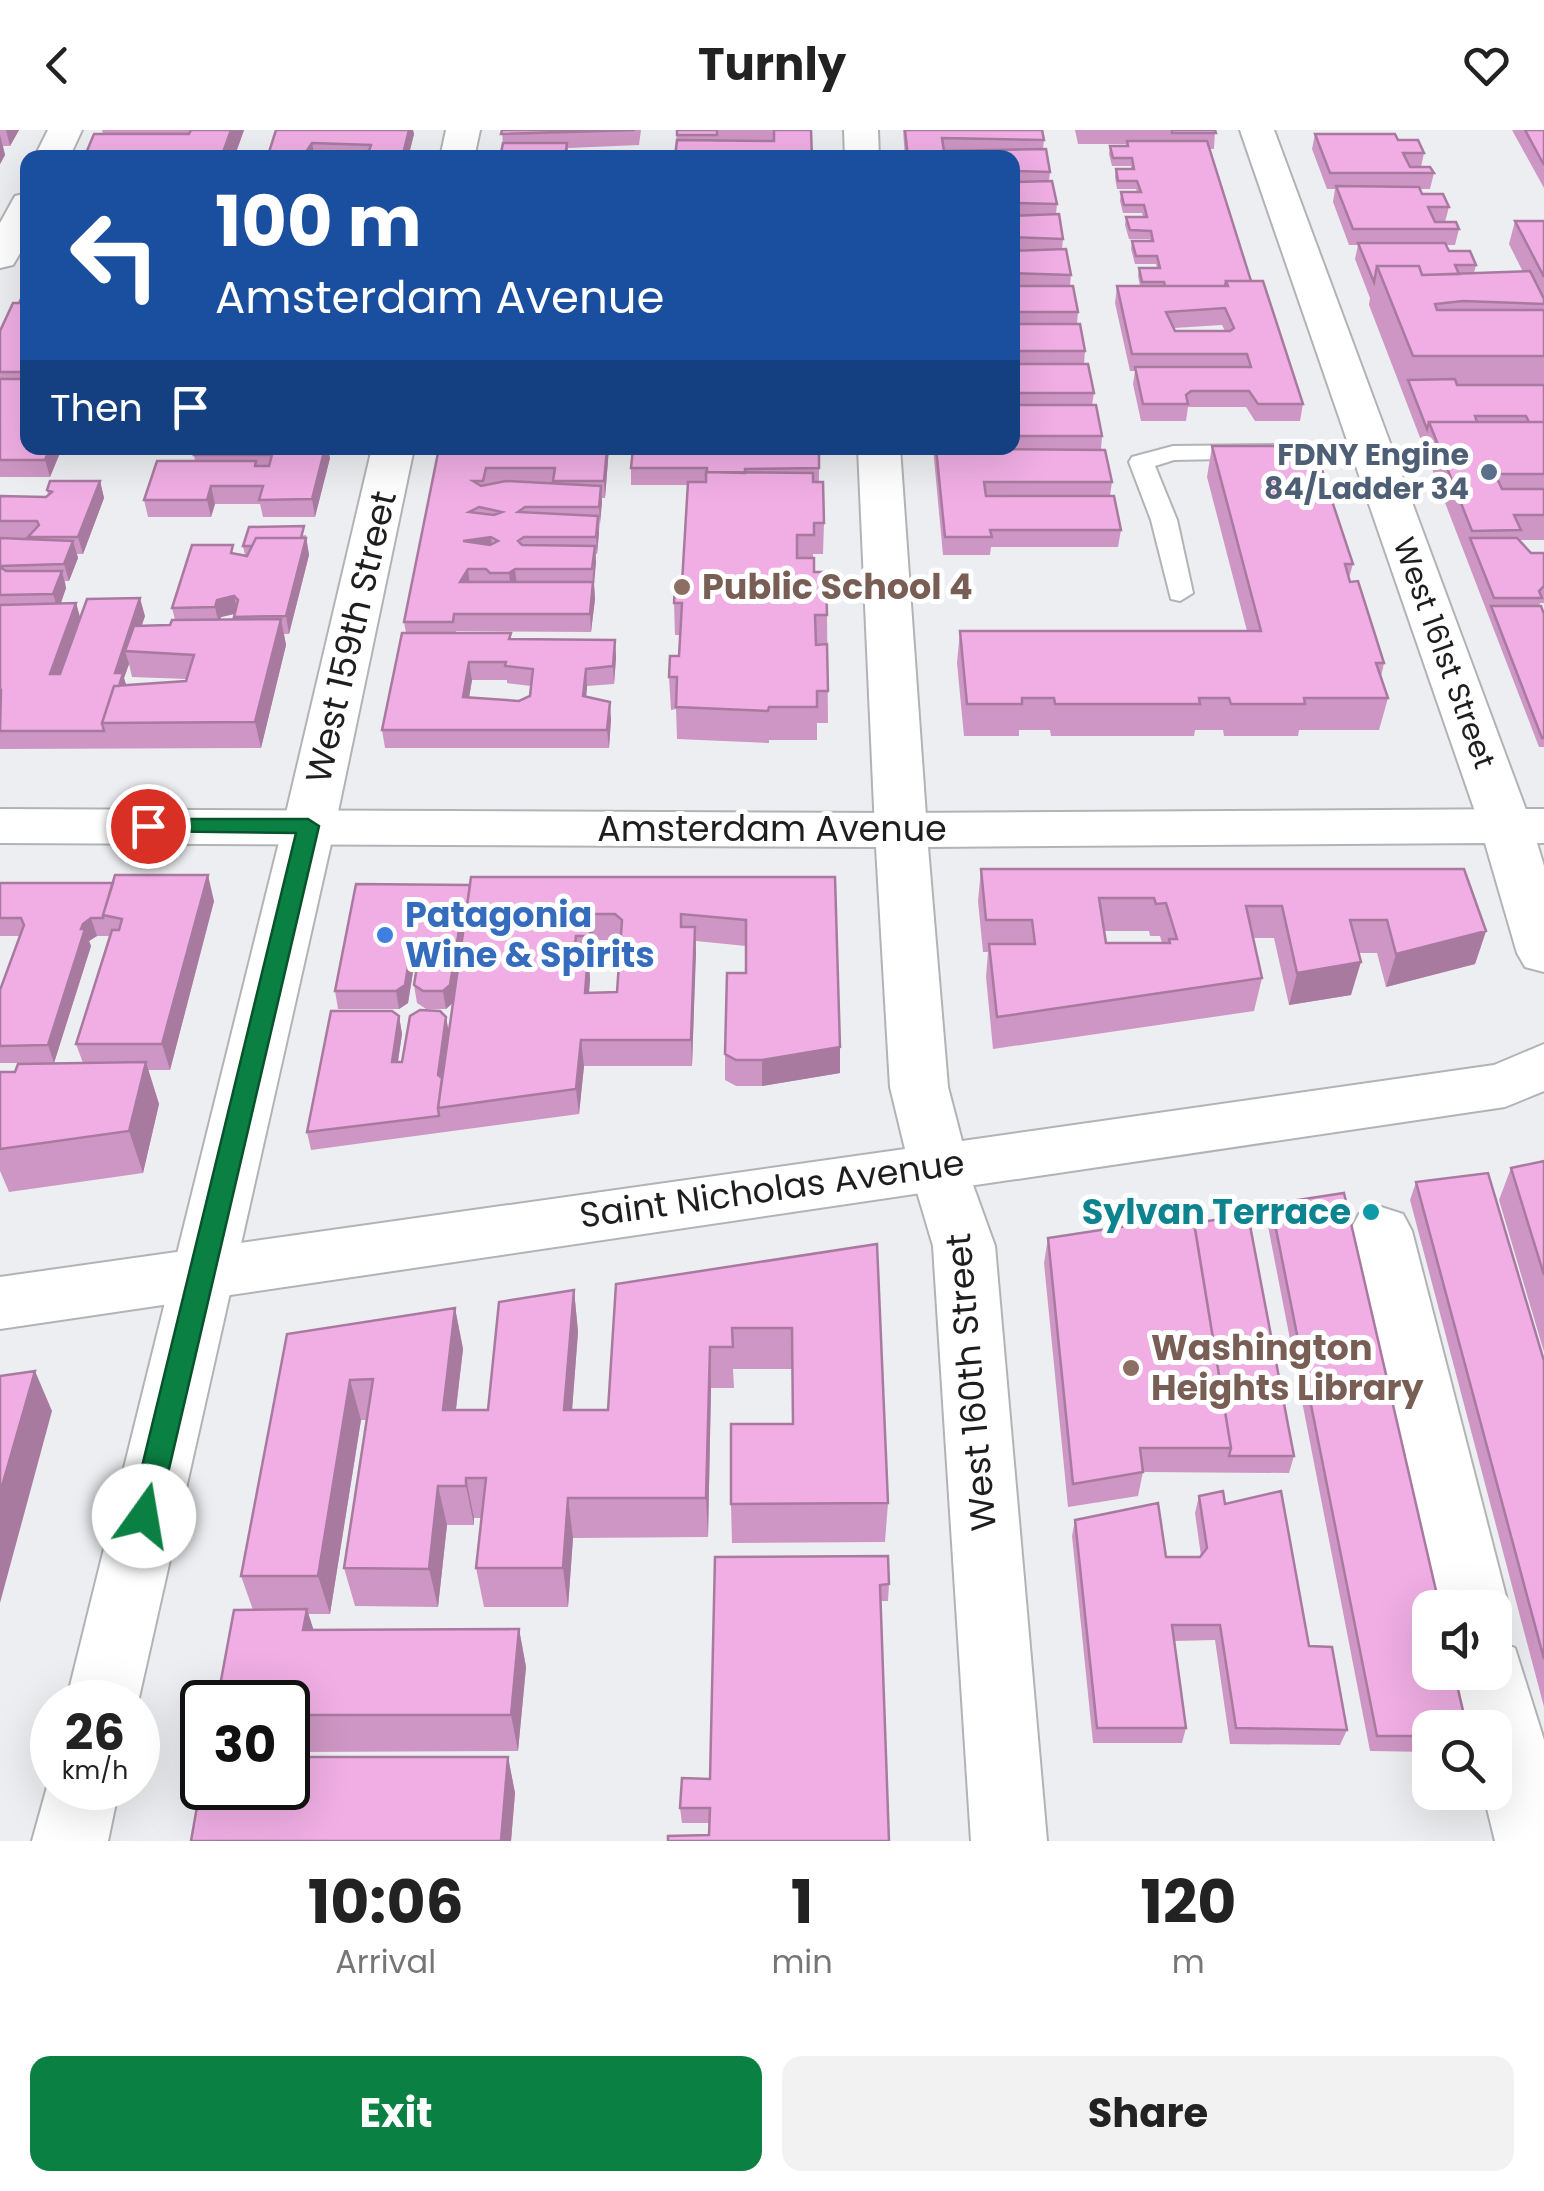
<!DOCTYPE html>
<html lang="en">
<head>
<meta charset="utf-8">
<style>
	body { margin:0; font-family:Poppins,sans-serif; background:#f2f2f2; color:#222; height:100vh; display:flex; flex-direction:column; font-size:38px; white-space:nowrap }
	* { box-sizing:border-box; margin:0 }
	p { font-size:32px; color:#767676 }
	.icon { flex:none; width:55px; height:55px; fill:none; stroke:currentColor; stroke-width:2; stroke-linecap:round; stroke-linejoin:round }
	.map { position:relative; height:1711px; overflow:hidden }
	.panel { display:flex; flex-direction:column; background:#fff; flex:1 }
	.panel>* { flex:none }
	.guide { position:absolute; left:20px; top:20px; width:1000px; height:305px; border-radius:20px; box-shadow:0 10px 40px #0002; background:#1a4fa0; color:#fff; overflow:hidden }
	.fabs { position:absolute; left:1412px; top:1460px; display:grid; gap:20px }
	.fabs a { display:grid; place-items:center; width:100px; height:100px; border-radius:20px; background:#fff; box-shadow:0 10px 40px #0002; font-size:50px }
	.speed { position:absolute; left:30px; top:1550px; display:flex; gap:20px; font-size:50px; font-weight:700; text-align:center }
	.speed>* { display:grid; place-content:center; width:130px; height:130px; border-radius:50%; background:#fff; box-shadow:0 10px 40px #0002; line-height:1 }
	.speed small { font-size:25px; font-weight:400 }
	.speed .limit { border:5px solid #111; border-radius:15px; background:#fff; color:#111 }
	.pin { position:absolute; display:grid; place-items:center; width:85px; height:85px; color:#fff; margin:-42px; border:5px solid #fff; border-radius:50%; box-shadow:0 2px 10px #0007 }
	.me { position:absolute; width:110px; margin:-55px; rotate:13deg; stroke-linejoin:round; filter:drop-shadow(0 0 8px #0008) }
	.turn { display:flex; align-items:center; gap:35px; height:210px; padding:0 30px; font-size:45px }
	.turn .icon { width:130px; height:130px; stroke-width:2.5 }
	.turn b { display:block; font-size:70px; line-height:85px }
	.then { display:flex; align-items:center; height:95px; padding:0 30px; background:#0003; gap:20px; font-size:38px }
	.eta { display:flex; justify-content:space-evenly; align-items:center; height:170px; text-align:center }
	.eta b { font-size:60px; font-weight:700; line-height:70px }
	.button { display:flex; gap:20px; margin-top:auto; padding:20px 30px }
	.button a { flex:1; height:115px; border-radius:20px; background:#0b8043; color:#fff; font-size:40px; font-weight:700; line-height:115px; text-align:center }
	.button a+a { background:#f2f2f2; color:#222 }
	header { display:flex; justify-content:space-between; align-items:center; height:130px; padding:0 30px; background:#fff; font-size:45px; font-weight:700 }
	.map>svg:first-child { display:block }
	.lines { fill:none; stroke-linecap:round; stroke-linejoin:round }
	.lane-casing { stroke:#b2b3b5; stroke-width:4 }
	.street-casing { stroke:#b2b3b5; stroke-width:4 }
	.secondary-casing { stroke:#b2b3b5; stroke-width:4 }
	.lane { fill:#fff; fill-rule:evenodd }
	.street { fill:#fff; fill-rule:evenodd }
	.secondary { fill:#fff; fill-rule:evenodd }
	.wall { fill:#ce96c4; fill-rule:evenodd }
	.shaded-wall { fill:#a87aa0 }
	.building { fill:#f0aee4; stroke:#a87aa0; stroke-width:2.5; fill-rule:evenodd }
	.route { fill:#0b8043; stroke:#07532c; stroke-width:2.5 }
	.service-dot { fill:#5c6f8a; stroke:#fff; stroke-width:4 }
	.education-dot { fill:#8d6e63; stroke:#fff; stroke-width:4 }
	.shop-dot { fill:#3f7fe0; stroke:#fff; stroke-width:4 }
	.culture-dot { fill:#0f9aa8; stroke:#fff; stroke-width:4 }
	.labels { text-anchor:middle; stroke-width:10; stroke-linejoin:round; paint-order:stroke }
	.far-service-label { font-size:30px; font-weight:bold; fill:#4e5e75; stroke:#fff; text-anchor:end }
	.far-street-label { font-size:30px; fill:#1e1e1f; stroke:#fff }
	.education-label { font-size:35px; font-weight:bold; fill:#785e54; stroke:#fff; text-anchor:start }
	.street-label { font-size:35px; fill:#1e1e1f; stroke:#fff }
	.shop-label { font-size:35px; font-weight:bold; fill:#366cbe; stroke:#fff; text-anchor:start }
	.culture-label { font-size:35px; font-weight:bold; fill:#0d838f; stroke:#fff; text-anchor:end }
</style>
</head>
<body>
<header><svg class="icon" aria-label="back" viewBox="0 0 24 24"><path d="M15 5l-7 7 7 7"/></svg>Turnly<svg class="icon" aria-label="heart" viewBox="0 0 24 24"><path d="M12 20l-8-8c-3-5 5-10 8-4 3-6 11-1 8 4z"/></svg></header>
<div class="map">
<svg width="1544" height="1711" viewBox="0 0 1544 1711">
	<rect width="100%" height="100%" fill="#edeef1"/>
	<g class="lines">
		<defs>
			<path id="lane" d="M1371 314 1383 321 1380 326 1174 330 1155 336 1177 390 1193 463 1180 471 1171 469 1151 390 1129 332 1132 327 1173 316Z"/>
			<path id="street" d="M48 0H82L69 28H34Z
				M446 0H480L474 28H440Z
				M844 0H878L879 28H845Z
				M1240 0H1274L1532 696 1524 708 1506 713 1488 708 1480 696Z
				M28 63V110L13 135 0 138V93L15 66Z
				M372 318H414L335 696 138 1572H66L283 696Z
				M858 318H900L927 700 919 712 901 717 883 712 875 700Z
				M939 1012 960 1019 995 1116 1047 1711H971L933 1116 909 1035 918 1019Z
				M1381 1077 1403 1084 1412 1101 1509 1478 1495 1502V1478H1439L1350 1101 1359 1084Z
				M1495 1510 1515 1518 1544 1610V1711H1495L1483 1662H1495V1598H1467L1454 1542H1495Z
				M52 1639V1658H119L108 1711H32Z"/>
			<path id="secondary" d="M0 679 901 683 1544 679V713H1537L1544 736V842L1525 837 1517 823 1485 713 928 717 948 957 962 1011 1494 935 1544 914V961L1505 977 0 1199V1147L905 1019 890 957 876 717 0 713Z"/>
		</defs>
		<use href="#lane" class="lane-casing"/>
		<use href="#street" class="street-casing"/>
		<use href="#secondary" class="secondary-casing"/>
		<use href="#lane" class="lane"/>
		<use href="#street" class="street"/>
		<use href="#secondary" class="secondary"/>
	</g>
	<path class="wall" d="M0 0H19L10 16H3L5 25 0 34Z
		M102 0H244L234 28 103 4Z
		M276 0H413L414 4 408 28H264L270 27 269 22Z
		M502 0H641L639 15 568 18V21L503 16Z
		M677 0H811L812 28H675Z
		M903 0H1042L1044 10 1043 19 1050 42 1049 51 1057 74 1056 84 1063 109 1062 119 1071 145 1070 156 1078 182 1077 194 1085 221 1084 234 1094 263 1092 275 1102 306 1101 320 1112 352 1110 366 1121 400 1118 417H991L990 425H943L933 318H1012V28H905Z
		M1075 0H1215L1214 19H1209L1251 151 1303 274 1300 291H1255L1246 277H1188L1186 291H1141L1133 254 1135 241H1130L1115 173 1117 156H1140L1138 146 1139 138H1157L1156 134H1135L1131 119 1132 111H1150V109H1129L1125 95 1126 87H1143L1142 83H1123L1120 71 1121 62H1137L1136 59H1117L1115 47 1116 39H1131V36H1112L1109 24 1110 16H1126V14H1078ZM1222 195 1225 201H1175L1174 198Z
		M1512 0H1544V58Z
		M1315 4 1398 10 1424 23 1421 37 1434 43 1430 59H1420L1422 64 1449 77 1445 92 1459 99 1455 115H1446L1449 121 1476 135 1474 143 1523 142 1509 114 1515 91H1544V410H1519L1531 423H1544V473H1540L1539 476 1544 484V617H1539L1369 175 1370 168 1355 129 1358 115H1349L1333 72 1335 59H1327L1312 19Z
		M28 155V318H62L50 347H0V201L19 173Z
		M1212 316 1323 343 1320 357 1353 434 1349 448 1384 533 1381 547 1388 568 1379 600H1299L1298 606H1224L1223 600H1195L1194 606H1051L1050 600H1019V606H964L957 533 960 501H1247L1207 347Z
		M196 318 330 328 315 387H263L260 374H215L211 387H148L144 370 195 331 194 325Z
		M439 318H609L605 368H602L597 424H596L594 454 595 469 591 502 456 501V503H511V509L615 510 616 528 614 554 587 556 586 567 611 589 609 618H385L382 600 406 503 404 492ZM472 550H507V553L531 556 530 566 519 571 469 568Z
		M819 318V352L824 393 823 424H813V428L814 442 827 485 828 593H817V610H769V613L677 609 676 579 671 580 669 547 679 526 680 505H675L674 473 682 453 688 355H631V338Z
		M100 351 104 368 83 424H77L78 428 69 451H65L66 458 61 473H76L80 487 145 486 141 496 170 495 175 490 172 478 235 424 247 426V425H245L243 416 306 405 309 425 289 504H284L286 515 261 618 0 619V408L29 409 0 408V366L46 367 48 365 47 360ZM235 484V489L221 490V487ZM129 534 132 547 187 549 186 551 126 555 124 548Z
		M981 739 1486 801 1475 834 1386 857 1377 823H1358L1351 865 1289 875 1274 808H1253L1262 848 1254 881 993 919 986 847 988 822H983L978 771ZM1104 801H1149L1150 806H1160L1162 813H1106Z
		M835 747 840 917V943L762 956H736L725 950V924L746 843V816L696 811 692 936H584L579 984 311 1020 307 1002 399 886 402 904 398 932H402L446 887 449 903 455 860 446 879H426L417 873 414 855 418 830H415L408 873 399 879H338L335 861 470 755ZM593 810H617L620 813 617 862 589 863 590 849 589 832H592Z
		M0 753 214 771 170 940H148L159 974 143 1043 9 1062 0 1041V942H15L83 933 76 914 109 807V806H97L89 811 91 816 54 933H0V860L20 806H0Z
		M1544 1031V1222L1499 1070 1511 1038Z
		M1416 1052 1544 1231V1577L1410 1070Z
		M1271 1074 1430 1598V1622L1370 1621 1267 1091Z
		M1194 1093 1294 1326 1289 1343 1143 1342 1138 1366 1068 1377 1044 1133 1048 1108Z
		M877 1114 888 1373 885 1412 732 1413 731 1374 792 1294V1239H733L734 1258H711L708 1407 573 1408 568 1477H484L476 1438 481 1388H474V1395H447L438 1477 355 1476 344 1438 367 1290H361L330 1484H308L313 1500 519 1499 526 1537 518 1621 302 1622 301 1627H508L515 1663 511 1711H191L253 1480 241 1446 287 1204 455 1178 463 1219 456 1280H488L574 1160 578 1202 572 1280H608L616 1154Z
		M1199 1366 1225 1374 1309 1516 1347 1600 1340 1615 1230 1614 1215 1510 1174 1511 1186 1598 1182 1613H1093L1072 1406 1075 1390 1166 1427H1200L1201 1426 1195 1383Z
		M715 1427 889 1454 888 1471H880L709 1705 710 1693H682L680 1678 710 1649Z"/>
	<path class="shaded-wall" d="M6 0H19L10 16Z
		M231 0H244L234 28H221Z
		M409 0H413L414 4 408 28H402Z
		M0 5 5 25 0 34Z
		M312 13 315 28H307L306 22Z
		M50 318H62L50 347 45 330Z
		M325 318H328L330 328 315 387 312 369Z
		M607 318H609L605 368 604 351Z
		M100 351 104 368 83 424 78 407Z
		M211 356 215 374 211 387 207 370Z
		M601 356 602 373 600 394 599 377Z
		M598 386 599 403 597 424 596 407Z
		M491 407 493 424 463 411Z
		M306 408 309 425 289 504 286 486Z
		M73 411 78 428 69 451 64 434Z
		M595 416 596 433 594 454 595 469 591 502 590 484Z
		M468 439 470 456 460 452Z
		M515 439 517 456 511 461 509 443Z
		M62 441 66 458 58 481 53 464Z
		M234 466 238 483 221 487 219 495 215 477 217 470Z
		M140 468 145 486 133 522 125 521 129 534 124 548 128 561 117 593 115 543Z
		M76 473 81 491 55 561 50 544Z
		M281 489 286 515 261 618 255 592Z
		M615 510 616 528 614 554 613 536Z
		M469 532 472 550 466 585 463 567Z
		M586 539 587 556 585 584 583 566Z
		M610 572 611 589 609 618 607 600Z
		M208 745 214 771 170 940 162 914Z
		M591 784 593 810 592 832 590 806Z
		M91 788 97 806 89 811 91 816 54 933 48 915 83 794Z
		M467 788 453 873 446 879 443 861 460 794Z
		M695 797 696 823 692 936 691 910Z
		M1486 801 1475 834 1386 857 1396 824Z
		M412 812 415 830 408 873 399 879 396 861Z
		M588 824 590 849 587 889 585 863Z
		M1361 832 1351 865 1289 875 1297 843Z
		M399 886 402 904 395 950 392 932Z
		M446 887 449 904 441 962 438 945Z
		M581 910 584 936 579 984 576 959Z
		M840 917V943L762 956V930Z
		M146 932 159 974 143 1043 129 1001Z
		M574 1160 578 1202 569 1320 564 1280Z
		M455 1178 463 1219 451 1320 443 1280Z
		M710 1217 711 1258 708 1407 706 1368Z
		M35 1241 52 1281 0 1473V1363Z
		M350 1250 361 1290 330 1484 318 1446Z
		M466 1348 474 1388V1395L466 1356Z
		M438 1356 447 1395 438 1477 429 1439Z
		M568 1368 573 1408 568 1477 563 1438Z
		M307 1479 319 1517 303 1500Z
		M519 1499 526 1537 518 1621 511 1585Z
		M289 1585 302 1622 296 1663 288 1641V1596Z
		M508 1627 515 1663 511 1711H501Z"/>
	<path class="building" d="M191 0H231L221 28H84L94 4H189Z
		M276 0H409L402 28H264L367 27 371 15 312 13 306 22H269Z
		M502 0H635L501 4Z
		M677 0H717V5H677Z
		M774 0H811L812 28H776V26L675 27 677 10 774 11Z
		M905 0H1042L1044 10 942 8 944 21 1046 19 1050 42 1012 41V28H908Z
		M1172 0H1215L1216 3H1172Z
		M1525 0H1544V35Z
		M1315 4H1395L1398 10H1418L1424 23H1403L1410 37H1430L1434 43H1330Z
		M1127 11H1207L1251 151H1226L1225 156H1165L1164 152H1142L1139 138H1160L1157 126H1136L1132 111H1153L1151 101 1130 100 1126 87H1147L1144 75H1124L1121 62H1141L1137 51H1118L1116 39H1134L1132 28H1113L1110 16H1128Z
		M503 13H567L565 28H500Z
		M1052 51 1057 74 1012 73V52Z
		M1336 56 1419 57 1422 64H1443L1449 77H1428L1435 92H1456L1459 99H1353Z
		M1059 84 1063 109 1012 107V86Z
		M1515 91H1544V147Z
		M1358 113H1445L1449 121H1470L1476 135H1455L1459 144 1422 145 1419 136H1377L1374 152Z
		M1066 119 1071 145 1012 143V121Z
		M1377 136H1419L1422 145 1530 141 1544 169V174L1463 171 1435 174 1437 180H1544V226H1413Z
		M1226 151H1263L1303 274H1258L1249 261H1191L1186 265 1188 274H1143L1135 237H1251L1247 224H1132L1117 156H1228ZM1225 178 1234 198 1230 201H1175L1166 182Z
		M28 155V173H19Z
		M1012 156H1073L1078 182H1012Z
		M13 173H28V242H0V201Z
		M1012 194H1080L1085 221H1012Z
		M1012 234H1088L1094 263H1012Z
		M0 249H28V318H50L45 330H0Z
		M1455 249 1457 255H1544V292H1529L1526 286H1475L1477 292H1429L1427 299 1408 250Z
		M1012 275H1096L1102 306H1012Z
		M1429 292H1544V344H1495L1502 359H1544V385H1514L1521 400 1472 401Z
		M1212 316H1315L1323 343H1316L1321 359H1328L1353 434H1345L1350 452 1358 451 1384 533H1376L1388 568H1304L1305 574H1231L1229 568H1199L1200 574H1055L1054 568H1022V574H967L960 501H1261Z
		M196 318H325L312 369 259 370 263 356H211L207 370H144L157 331H256L255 336H269L272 325H194Z
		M439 318H607L604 351H553L555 338H486L483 351H473L481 356 506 351 601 356 599 377H525L518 382 598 386 596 407H524L518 411 522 415 595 416 592 439H515L509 443H490L486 439H468L460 452H593L590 484H454L453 492H404ZM479 377 502 382 494 385 469 382ZM491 407 498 411 490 415 463 411Z
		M633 318H819V338L745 339V343L707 342V338H631Z
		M936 318H980V319L1105 320 1112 352H984L986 366H1114L1121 400H990L992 407H945Z
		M706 342 813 343V352H823L824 393H814V405H797V428H814V442H826L827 485H815L816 515 827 514 828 561H817V577H769L768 581 676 577 677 547H669L670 526H679L682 473H674L675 453H682L688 352H706Z
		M50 351H100L78 407H28L39 395 37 391H0V366L46 367 52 362 47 360Z
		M304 396 301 408H256L252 416H243L249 397Z
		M0 408 73 411 64 434 0 436Z
		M256 408H306L286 486 234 487 238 470 234 466 217 470 215 477 172 478 192 415H233L231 423 247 426Z
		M1470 408H1517L1531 423H1544V456L1539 461 1542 468H1494Z
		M0 437 6 441H62L53 464 0 465Z
		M140 468 115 543H123L119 556H114L102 593 104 601H0L1 560H0V475L76 473 50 544H60L87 469Z
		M1491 476H1541L1544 484V608H1542Z
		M281 489 255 592 102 593 114 556 186 551 194 525 125 521 134 496 170 495 172 490Z
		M402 503H511L509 509 615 510 613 536 586 539 583 566 610 572 607 600H382ZM469 532H506L505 536 533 539 530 566 519 571 463 567Z
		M981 739H1464L1486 801 1396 824 1387 790H1350L1361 832 1297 843 1282 776H1246L1262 848 997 887 989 814H1035L1032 790H986ZM1099 768H1154L1156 774 1166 773 1177 809H1169L1170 813H1106Z
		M115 745H208L162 914H76L112 800H119L122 789 103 785Z
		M471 747H835L840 917 762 930H736L725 924 727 843H746V790L681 784V797H695L691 910H581L576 959 438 978ZM591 784H615L622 790 617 862 585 863 588 824H574L576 806H590Z
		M0 753H113L103 785V788H91L83 794 81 799H85L48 915 0 916V860L24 795 21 788H0Z
		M356 754 470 755 465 790 460 794 450 855 443 861H423L414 855 421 812H412L405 855 396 861H335Z
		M420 880 440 881 446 887 438 945 442 948 438 978 439 986 307 1002 331 881H392L399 886 392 932H402L410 886Z
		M146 932 129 1001 0 1019V942H15L18 934Z
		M1544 1031V1145L1511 1038Z
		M1488 1043 1544 1231V1529L1416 1052Z
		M1344 1063 1440 1478H1430V1542H1454L1467 1598H1430V1606H1377L1271 1074Z
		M1248 1085 1294 1326H1229L1231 1318 1194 1093Z
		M1193 1086 1231 1318H1140L1143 1342 1073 1354 1048 1108Z
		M877 1114 888 1373 731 1374V1294H793L792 1198H732L733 1217H710L706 1368H568L563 1438H476L486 1348H466V1356H438L429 1439 344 1438 373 1249 350 1250 318 1446H241L287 1204 455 1178 443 1280H488L499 1172 574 1160 564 1280H608L616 1154Z
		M35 1241 0 1363V1246Z
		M1223 1361 1225 1374 1281 1361 1309 1516 1332 1517 1347 1600 1236 1598 1220 1495H1172L1186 1598H1097L1075 1390 1158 1373 1166 1427H1200L1207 1418 1199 1366Z
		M888 1426 889 1454 880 1455 889 1711H668V1706L709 1705 710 1678H680L682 1648 710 1649 715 1427Z
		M307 1479 303 1500 519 1499 511 1585H289L288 1596V1572H217L234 1480Z
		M288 1627H508L501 1711H191L202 1648V1658H288Z"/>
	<path class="route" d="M148 689H308L319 696 158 1386 154 1395 144 1398 134 1395 130 1386 296 703 140 701V691Z"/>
	<circle class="service-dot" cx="1489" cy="342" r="10"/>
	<g class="education-dot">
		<circle cx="682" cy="457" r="10"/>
		<circle cx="1131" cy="1238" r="10"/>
	</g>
	<circle class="shop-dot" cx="385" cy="805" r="10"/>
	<circle class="culture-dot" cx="1371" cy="1082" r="10"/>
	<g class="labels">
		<g class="far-service-label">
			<text x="1469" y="335">FDNY Engine<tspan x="1469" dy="34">84/Ladder 34</tspan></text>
		</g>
		<g class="far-street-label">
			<text transform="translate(1444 523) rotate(70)" y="10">West 161st Street</text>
		</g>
		<g class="education-label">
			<text x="702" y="469">Public School 4</text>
			<text x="1151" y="1230">Washington<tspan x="1151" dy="40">Heights Library</tspan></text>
		</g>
		<g class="street-label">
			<text transform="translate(351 507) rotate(-77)" y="12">West 159th Street</text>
			<text x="772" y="711">Amsterdam Avenue</text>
			<text transform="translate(772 1059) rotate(-8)" y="12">Saint Nicholas Avenue</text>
			<text transform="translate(971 1252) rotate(-95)" y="12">West 160th Street</text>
		</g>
		<g class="shop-label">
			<text x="405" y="797">Patagonia<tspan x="405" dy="40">Wine &amp; Spirits</tspan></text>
		</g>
		<g class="culture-label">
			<text x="1351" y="1094">Sylvan Terrace</text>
		</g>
	</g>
</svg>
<div class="fabs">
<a><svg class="icon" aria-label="sound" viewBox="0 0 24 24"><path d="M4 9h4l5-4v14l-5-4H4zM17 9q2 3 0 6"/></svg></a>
<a><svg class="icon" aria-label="search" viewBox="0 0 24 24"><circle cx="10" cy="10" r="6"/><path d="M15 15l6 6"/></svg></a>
</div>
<div class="speed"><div>26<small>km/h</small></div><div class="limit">30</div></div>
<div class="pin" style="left:148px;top:696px;background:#d93025"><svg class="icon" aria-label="arrive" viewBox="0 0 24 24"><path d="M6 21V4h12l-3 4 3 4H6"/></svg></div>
<svg class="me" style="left:144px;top:1386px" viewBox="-20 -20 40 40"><circle r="19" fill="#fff"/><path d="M0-13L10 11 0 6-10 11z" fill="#0b8043"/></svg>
<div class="guide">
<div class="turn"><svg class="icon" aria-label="left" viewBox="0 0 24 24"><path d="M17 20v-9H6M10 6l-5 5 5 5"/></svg><div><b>100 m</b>Amsterdam Avenue</div></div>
<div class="then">Then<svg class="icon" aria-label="arrive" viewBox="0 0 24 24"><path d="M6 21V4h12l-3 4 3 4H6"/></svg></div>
</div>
</div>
<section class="panel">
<div class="eta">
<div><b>10:06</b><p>Arrival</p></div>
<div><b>1</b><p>min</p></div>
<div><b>120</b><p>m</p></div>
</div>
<div class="button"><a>Exit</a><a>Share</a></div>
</section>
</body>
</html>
